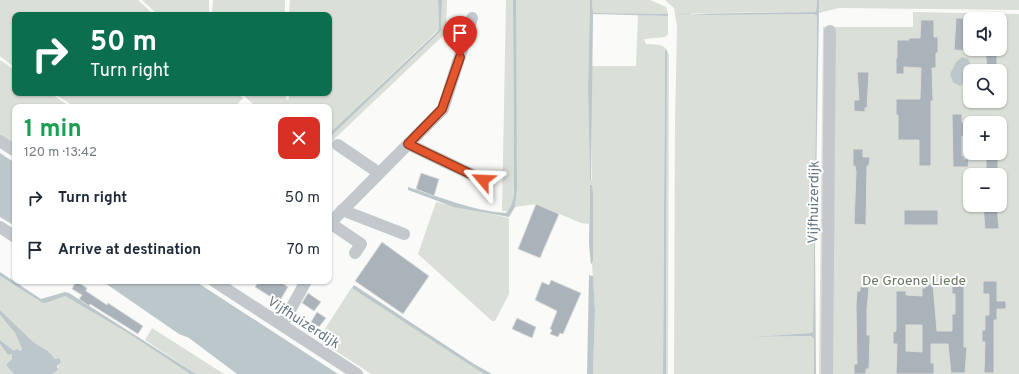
<!DOCTYPE html>
<html lang="en">
<head>
<meta charset="utf-8">
<style>
	body { margin:0; font-family:Overpass,sans-serif; background:#f6f6f7; color:#1f2937; height:100vh; display:flex; flex-direction:column; font-size:15px; white-space:nowrap }
	* { box-sizing:border-box; margin:0 }
	p { font-size:13px; color:#747a83 }
	.icon { flex:none; width:22px; height:22px; fill:none; stroke:currentColor; stroke-width:2; stroke-linecap:round; stroke-linejoin:round }
	.map { position:relative; flex:1; overflow:hidden }
	.drawer { position:absolute; left:12px; top:104px; width:320px; height:180px; display:flex; flex-direction:column; background:#fff; border-radius:8px; box-shadow:0 1px 3px #0004 }
	.drawer>* { flex:none }
	.banner { position:absolute; left:12px; top:12px; width:320px; height:84px; border-radius:8px; box-shadow:0 1px 3px #0004; background:#0b6e4f; color:#fff; overflow:hidden }
	.tools { position:absolute; left:963px; top:12px; display:grid; gap:8px }
	.tools a { display:grid; place-items:center; width:44px; height:44px; border-radius:8px; background:#fff; box-shadow:0 1px 3px #0004; font-size:20px }
	.pin { position:absolute; display:grid; place-items:center; width:34px; height:34px; color:#fff; margin:-41px -17px; border-radius:50% 50% 50% 0; rotate:-45deg; box-shadow:0 0 4px #0007 }
	.pin .icon { rotate:45deg }
	.me { position:absolute; width:44px; margin:-22px; rotate:296deg; stroke-linejoin:round; filter:drop-shadow(0 0 3px #0008) }
	.turn { display:flex; align-items:center; gap:14px; height:84px; padding:0 12px; font-size:18px }
	.turn .icon { width:52px; height:52px; stroke-width:2.5 }
	.turn b { display:block; font-size:28px; line-height:34px }
	.round { display:grid; place-items:center; flex:none; width:42px; height:42px; border-radius:8px; background:#f6f6f7 }
	.head { display:flex; align-items:center; justify-content:space-between; height:68px; padding:0 12px }
	h1 { font-size:24px; font-weight:700; line-height:30px; color:#1e9e55 }
	ul { padding:0; list-style:none }
	li { display:flex; align-items:center; gap:12px; height:52px; padding:0 12px }
	li div { flex:1 }
	li b { display:block; font-size:15px }
	li em { font-style:normal }
	.map>svg:first-child { display:block }
	.green { fill:#dadfd7; fill-rule:evenodd }
	.water { fill:#bbc7cb }
	.building { fill:#aab3b9; stroke:#dcdcda; fill-rule:evenodd }
	.lines { fill:none; stroke-linecap:round; stroke-linejoin:round }
	.minor { stroke:#c3c8cc; stroke-width:12 }
	.route-casing { stroke:#94391e; stroke-width:10 }
	.route { stroke:#e4572e; stroke-width:7 }
	.labels { text-anchor:middle; stroke-width:4; stroke-linejoin:round; paint-order:stroke }
	.street-label { font-size:14px; fill:#657683; stroke:#fff }
	.park-label { font-size:14px; fill:#687a64; stroke:#fff }
</style>
</head>
<body>
<div class="map">
<svg width="1019" height="374" viewBox="0 0 1019 374">
	<rect width="100%" height="100%" fill="#fafaf8"/>
	<path class="green" d="M0 0H138L154 15H15V68L0 56Z
		M142 0H209V15H158Z
		M213 0H285V15H212Z
		M290 0H438L439 29 329 134V107H256L241 93H285L287 100 289 99V93H329V15H289Z
		M442 0H447L446 33 329 144V138L441 31Z
		M506 0H513L514 184 513 202 508 211H502Z
		M516 0H590L588 90 590 179 592 180 591 66H636L638 15 668 16V34L665 37 644 39 646 44C656 45 666 43 669 55L668 374H666L667 56 665 51 663 374H593L595 310 592 264V185H590L589 224 581 223 536 204 515 207 517 152 515 136Z
		M592 0H650L666 7 668 14 593 13Z
		M665 0H817L816 12 693 13 688 15 795 14H814L817 16 813 331 811 333 750 337 811 336 814 339V374H674L675 121 677 27 674 8Z
		M819 0H1019V10L839 8 819 13Z
		M913 12 1019 14V374H819L823 27H913ZM970 19H1000V49H970ZM970 71H1000V101H970ZM970 123H1000V153H970ZM970 175H1000V205H970Z
		M0 60 15 70V93H50L71 107H15V144L0 135Z
		M53 93H237L243 98 235 107H75Z
		M436 202 509 218V294L495 321H492L418 254Z
		M0 276 41 302 65 296 128 333 190 374H53L58 370 59 358 55 359 49 352 33 343 0 310Z
		M352 287 473 366 483 374H371L319 340V338Z
		M0 315 15 333 22 349 20 351H14L0 340Z
		M152 328 224 374H196L145 340Z
		M0 344 8 355 12 354V359L9 362V367L14 374H0Z"/>
	<path class="water" d="M438 0H442L441 31 329 138 331 132 437 32 439 29Z
		M513 0H516L517 188 515 207 509 217 454 207 408 190V187C441 197 472 211 506 213 514 204 514 195 514 184Z
		M590 0H592L593 13 668 14V16L593 14 591 181 590 180 588 90Z
		M817 0H819V8L815 250 816 374H814V339L811 336 750 337 811 333 813 331 817 16 814 14 709 15 678 14 816 12Z
		M667 50 666 364V374H663L665 51Z
		M962 57 968 59 970 63 962 85 960 86 953 82 950 74 956 62Z
		M0 153 15 163V226L0 217Z
		M590 185H592L593 195V260L591 265 589 244Z
		M0 272 41 299 65 292 69 293 196 374H190L128 333 65 296 45 303 41 302 0 276Z
		M589 275 593 276 595 310 593 374H587Z
		M102 281H195L338 374H237L189 338 179 334Z
		M354 285 474 364 492 374H484L352 288Z
		M0 310 33 342 49 352 55 359 59 358 61 362 57 366 58 370 53 374H14L6 365 12 359V354L8 355 0 344V340L14 351 17 349 20 351 22 349 15 333 0 315Z"/>
	<path class="building" d="M956 18H967L966 37H970V51L954 50Z
		M921 20H934V37H938V53H936V68H932L933 101H931V166H919V140H898V115H896V99H920L921 68 904 67V74H896V58H897V40H909V38H920Z
		M985 50H997V66H987Z
		M857 72H869L867 108H865V112L854 111V100H859Z
		M952 114H962V122L967 123 968 136H962V156H964V159H969L968 167H953Z
		M853 149H863V157H870L869 166H867L866 225 854 224 856 172 855 166H853Z
		M991 154H998V175H986V158H991Z
		M421 173 439 179 434 196 416 189Z
		M536 204 559 214 540 258 518 249Z
		M983 205H997L999 229H985Z
		M904 210H938V225H904Z
		M382 242 429 276 403 314 355 281Z
		M551 280 581 293 563 334 560 333 558 337 550 334 552 330 550 329 557 311 535 300 542 282 549 285Z
		M76 281 87 288 86 291 107 305 108 303 143 326 138 334 90 304 89 306 79 299 82 295 72 289Z
		M259 281H279L288 287 279 302 255 287Z
		M983 281H997V301H1006V309H997V320H994V373H984L985 342H982V330H985V315H989V294H983Z
		M952 283H964V347H967L965 373H951L948 344H931V363H934V374H896L897 344H893V332L896 331V291H906V295L922 296V288H925V284H933L937 331H952V314H955V294H952ZM906 325H922V352L906 351Z
		M860 287H869L867 309V335H870L869 369H866V374H854V364H857L856 304 857 291H860Z
		M308 293 321 302 314 311 302 303Z
		M317 312 326 318 319 327 311 322Z
		M517 318 536 327 532 338 512 329Z"/>
	<g class="lines">
		<path class="minor" d="M0 141 15 151
			M408 144 483 180
			M338 145 379 173
			M342 210 404 234
			M330 223 361 244 355 253
			M329 224 443 109 472 18
			M0 227 15 237
			M214 281 357 374
			M282 325 306 281
			M827 374 830 31"/>
	</g>
	<g class="lines">
		<defs>
			<path id="route" d="M460 57 442 109 408 144 483 180"/>
		</defs>
		<use href="#route" class="route-casing"/>
		<use href="#route" class="route"/>
	</g>
	<g class="labels">
		<g class="street-label">
			<text transform="translate(813 202) rotate(-89)" y="5">Vijfhuizerdijk</text>
			<text transform="translate(304 322) rotate(33)" y="5">Vijfhuizerdijk</text>
		</g>
		<g class="park-label">
			<text x="914" y="285">De Groene Liede</text>
		</g>
	</g>
</svg>
<div class="tools">
<a><svg class="icon" aria-label="sound" viewBox="0 0 24 24"><path d="M4 9h4l5-4v14l-5-4H4zM17 9q2 3 0 6"/></svg></a>
<a><svg class="icon" aria-label="search" viewBox="0 0 24 24"><circle cx="10" cy="10" r="6"/><path d="M15 15l6 6"/></svg></a>
<a>+</a>
<a>−</a>
</div>
<div class="pin" style="left:460px;top:57px;background:#d93025"><svg class="icon" aria-label="arrive" viewBox="0 0 24 24"><path d="M6 21V4h12l-3 4 3 4H6"/></svg></div>
<svg class="me" style="left:483px;top:180px" viewBox="-20 -20 40 40"><path d="M0-17L14 15 0 8-14 15z" fill="#e4572e" stroke="#fff" stroke-width="4"/></svg>
<div class="banner">
<div class="turn"><svg class="icon" aria-label="right" viewBox="0 0 24 24"><path d="M7 20v-9h11M14 6l5 5-5 5"/></svg><div><b>50 m</b>Turn right</div></div>
</div>
<section class="drawer">
<div class="head"><div><h1>1 min</h1><p>120 m · 13:42</p></div><a class="round" style="background:#d93025;color:#fff"><svg class="icon" aria-label="close" viewBox="0 0 24 24"><path d="M6 6l12 12M18 6L6 18"/></svg></a></div>
<ul>
<li><svg class="icon" aria-label="right" viewBox="0 0 24 24"><path d="M7 20v-9h11M14 6l5 5-5 5"/></svg><div><b>Turn right</b></div><em>50 m</em></li>
<li><svg class="icon" aria-label="arrive" viewBox="0 0 24 24"><path d="M6 21V4h12l-3 4 3 4H6"/></svg><div><b>Arrive at destination</b></div><em>70 m</em></li>
</ul>
</section>
</div>
</body>
</html>
